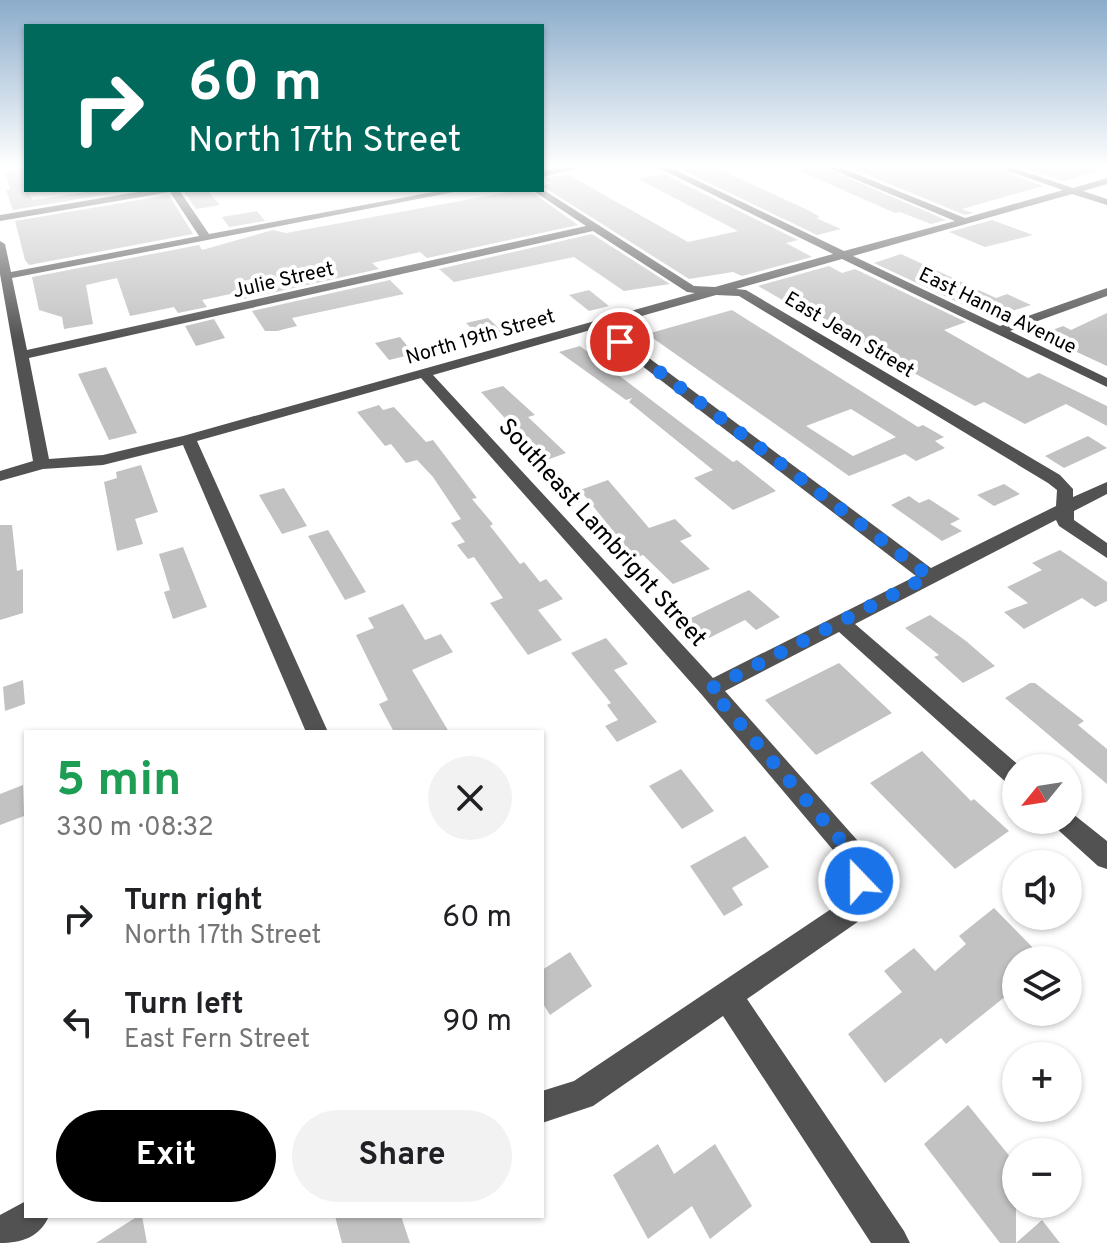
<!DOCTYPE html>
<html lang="en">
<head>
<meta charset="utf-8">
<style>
	body { margin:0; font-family:Overpass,sans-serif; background:#f2f2f2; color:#202124; height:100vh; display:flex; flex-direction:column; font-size:30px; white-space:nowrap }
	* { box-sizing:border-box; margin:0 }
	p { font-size:26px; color:#757577 }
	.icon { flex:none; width:44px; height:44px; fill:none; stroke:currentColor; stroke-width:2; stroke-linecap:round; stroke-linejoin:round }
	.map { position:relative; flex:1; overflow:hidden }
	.details { position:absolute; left:24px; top:730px; width:520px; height:488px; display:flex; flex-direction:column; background:#fff; border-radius:0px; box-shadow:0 2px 6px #0004 }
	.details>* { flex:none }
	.banner { position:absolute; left:24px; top:24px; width:520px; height:168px; border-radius:0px; box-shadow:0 2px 6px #0004; background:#00695c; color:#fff; overflow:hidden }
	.needle { width:52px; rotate:240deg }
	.controls { position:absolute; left:1002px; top:754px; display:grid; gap:16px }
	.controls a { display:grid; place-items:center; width:80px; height:80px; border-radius:50%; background:#fff; box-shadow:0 2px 6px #0004; font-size:40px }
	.pin { position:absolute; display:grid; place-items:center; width:68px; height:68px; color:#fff; margin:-34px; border:4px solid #fff; border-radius:50%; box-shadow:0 2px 8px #0007 }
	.me { position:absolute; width:88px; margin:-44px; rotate:338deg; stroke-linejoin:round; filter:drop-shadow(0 0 6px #0008) }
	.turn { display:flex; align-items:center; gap:28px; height:168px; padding:0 32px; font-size:36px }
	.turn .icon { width:104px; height:104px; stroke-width:2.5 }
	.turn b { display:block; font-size:56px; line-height:68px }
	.round { display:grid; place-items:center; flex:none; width:84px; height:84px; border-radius:42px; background:#f2f2f2 }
	.summary { display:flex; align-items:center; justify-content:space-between; height:136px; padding:0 32px }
	h1 { font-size:48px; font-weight:700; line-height:60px; color:#1e9e55 }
	.primary-button { display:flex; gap:16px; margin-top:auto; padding:16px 32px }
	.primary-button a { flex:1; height:92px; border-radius:48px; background:#000; color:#fff; font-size:32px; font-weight:700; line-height:92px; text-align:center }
	.primary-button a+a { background:#f2f2f2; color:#202124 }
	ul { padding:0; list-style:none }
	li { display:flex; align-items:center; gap:24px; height:104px; padding:0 32px }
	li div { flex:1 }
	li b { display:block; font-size:30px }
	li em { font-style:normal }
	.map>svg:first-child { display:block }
	.building { fill:#c2c2c2; fill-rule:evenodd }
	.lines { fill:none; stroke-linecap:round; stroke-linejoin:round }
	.minor { fill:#525252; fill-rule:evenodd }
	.route { stroke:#1a73e8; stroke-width:14; stroke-dasharray:0 25.2 }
	.labels { text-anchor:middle; stroke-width:8; stroke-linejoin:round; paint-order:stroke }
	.far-street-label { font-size:20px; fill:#000; stroke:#fff }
	.street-label { font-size:24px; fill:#000; stroke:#fff }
</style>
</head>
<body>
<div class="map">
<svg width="1107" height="1243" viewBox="0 0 1107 1243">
	<rect width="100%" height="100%" fill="#fff"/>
	<path class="building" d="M710 165 810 211 820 217 816 218 841 229 817 235 682 170Z
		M786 165H818L946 220 931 224 900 212 895 213Z
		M843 165H988L1043 186 962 209 973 213 965 215Z
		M1015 165H1099V171L1062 181Z
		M26 169V190L33 200 101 190H132L13 210 6 190 10 189 5 172Z
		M567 174 688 242 738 231 638 179 664 174 798 240 786 243 812 257 742 276 733 272 689 279 542 186 551 183 545 179Z
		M183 190H207L220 205 196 209Z
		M519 190H529L578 225 427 258 420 252 372 263 379 269 244 299 240 292 202 300 207 307 178 313 174 307 130 316 117 278 86 285 93 324 64 329 62 317 39 310 32 277 199 245 202 250 273 230 286 233Z
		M169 195 193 234 29 265 25 260 15 221Z
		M257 211 265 221 229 227 222 217Z
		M992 220 1033 235 985 247 949 232Z
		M592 234 670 284 624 291 574 257 454 282 439 269Z
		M901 254 996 298 1007 294 1031 305 996 316 985 315 874 263Z
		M829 266 842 273 855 269 966 322 944 330 1028 378 1039 373 1107 406V426L1066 404 1025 424 984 402 975 406 862 345 867 344 812 311 805 313 758 286Z
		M390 280 404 294 292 318 297 326 277 331H265L252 311Z
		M589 290 609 306 589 311 569 295Z
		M732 310 918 427 923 425 944 437 935 441 945 448 916 461 905 454 849 476 647 334ZM851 409 896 437 853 456 806 426Z
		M1107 313V366L1040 335 1063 326 1071 330Z
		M488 318 503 332 482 338 466 323Z
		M214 319 225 338 196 346 185 326Z
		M400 337 414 354 389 360 375 343Z
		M580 346 733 462 737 460 776 491 733 510 694 478 713 470 629 402 632 398 626 400 559 352Z
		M106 367 137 433 109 440 78 374Z
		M503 386 535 415 528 417 566 453 544 461 481 392Z
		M379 405 383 410 394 407 426 442 433 440 477 498 472 499 493 524 490 526 520 564 524 562 540 582 546 579 563 599 538 610 562 640 528 655 490 603 503 598 474 557 468 559 457 545 465 542 451 523 461 519 433 477 417 460 406 463 391 444 385 446 357 412Z
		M1088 436 1107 448 1064 468 1045 456Z
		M141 465 158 512 135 519 143 544 117 551 104 482 117 478 116 472Z
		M608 480 649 528 675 519 692 536 680 541 710 569 673 584 643 555 635 558 580 490Z
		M1004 484 1020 494 994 506 977 495Z
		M284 488 307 526 282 534 259 495Z
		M909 496 919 503 929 499 960 519 950 524 962 531 942 541 891 505Z
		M0 525H12L17 571 23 569V613L0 620Z
		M328 530 366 592 345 600 308 536Z
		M183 547 207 607 173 619 164 592 170 590 159 554Z
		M1060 550 1107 582V601L1095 607 1082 598 1024 629 1004 612 1028 603 1007 587 1042 570 1032 563Z
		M749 590 780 617 756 630 745 620 707 639 687 620Z
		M403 604 425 640 441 634 453 652 412 670 449 732H394L379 704 388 700 356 635 374 628 368 618Z
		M930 615 966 641 995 666 963 683 934 657 939 655 905 628Z
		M606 638 628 664 614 670 657 722 617 742 605 726 618 720 607 705 611 703 571 653Z
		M839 663 892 713 816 755 765 700Z
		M23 680 25 704 5 711 3 687Z
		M1030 683H1035L1084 721 1078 725 1107 749V784L1005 698Z
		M922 751 971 801 974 799 1009 831 955 869 870 783Z
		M681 769 714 811 682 829 649 786Z
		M23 785 24 816 0 825V794Z
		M745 836 769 867 732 888 743 905 724 916 690 866Z
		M994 908 1045 960H1016V988L946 1044 941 1038 885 1083 848 1034 902 992 884 971 914 948 935 971 966 944 959 936Z
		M570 952 592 986 550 1015 542 1002V970Z
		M968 1105 1016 1164V1243H1000L924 1144Z
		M658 1144 674 1174 715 1144 752 1206 710 1239 692 1206 648 1239 613 1175Z
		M138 1216H142L147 1243H96Z
		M335 1216H401L410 1243H342Z
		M1042 1220 1060 1243H1016Z"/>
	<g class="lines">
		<path class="minor" d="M572 165H591L542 177V171Z
			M653 165H665L844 251 955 221 821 165H834L965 218 1063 190 991 165H1005L1073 188 1107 178V184L1083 191 1107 199V205L1072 194 853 256 1000 326 1107 288V296L1010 331 1107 378V387L842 259 736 289 746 290 1060 475 1073 489V497L1107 482V494L1074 511V520L1107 543V558L1059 526 1056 520 855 624 1022 768H1016V787L1008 784 839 632 725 691 865 849C872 866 880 896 872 912L747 999 904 1231 910 1243H871L723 1016 593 1106 542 1123V1091L574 1081 849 897 844 863 702 695 421 378 197 441 328 732H306L183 445 103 465 43 469 0 481V471L33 461 0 274V241L5 244 11 272 199 236 170 192 0 221V215L150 190H179L209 234 444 190H464L12 278 27 350 586 226 532 190 542 189 694 286 715 287 833 254ZM593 231 687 292 695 293 183 436 103 455 49 459 29 358ZM716 295 739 296 1048 483 1057 490 1056 506 931 568 606 326ZM594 329 916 576 713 678 433 375Z
			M1068 810 1107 841V869L1098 866 1056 828 1053 820H1068Z
			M26 1201V1216H49C40 1237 22 1243 0 1243V1215Z"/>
	</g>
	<linearGradient id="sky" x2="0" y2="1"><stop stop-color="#8baccb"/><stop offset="0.49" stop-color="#fff"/><stop offset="1" stop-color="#fff" stop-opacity="0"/></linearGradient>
	<rect width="1107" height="339" fill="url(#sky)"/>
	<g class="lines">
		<path class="route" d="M620 342 929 576 710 689 856 858 859 881"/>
	</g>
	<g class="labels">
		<g class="far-street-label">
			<text transform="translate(283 279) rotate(-13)" y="7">Julie Street</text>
			<text transform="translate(998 310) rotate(26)" y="7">East Hanna Avenue</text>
			<text transform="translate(850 334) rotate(31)" y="7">East Jean Street</text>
			<text transform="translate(480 336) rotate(-16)" y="7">North 19th Street</text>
		</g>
		<g class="street-label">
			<text transform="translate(603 532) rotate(48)" y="8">Southeast Lambright Street</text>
		</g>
	</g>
</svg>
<div class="controls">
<a><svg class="needle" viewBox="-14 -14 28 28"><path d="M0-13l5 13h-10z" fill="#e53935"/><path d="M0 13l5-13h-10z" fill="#757577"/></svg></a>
<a><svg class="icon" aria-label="sound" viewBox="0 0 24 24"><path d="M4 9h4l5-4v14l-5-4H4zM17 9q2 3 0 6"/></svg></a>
<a><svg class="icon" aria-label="layers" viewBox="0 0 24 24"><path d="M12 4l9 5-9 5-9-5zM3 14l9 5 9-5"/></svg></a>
<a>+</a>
<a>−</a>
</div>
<div class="pin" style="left:620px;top:342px;background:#d93025"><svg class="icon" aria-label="arrive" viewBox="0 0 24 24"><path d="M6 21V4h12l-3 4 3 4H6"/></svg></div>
<svg class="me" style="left:859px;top:881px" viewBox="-20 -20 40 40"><circle r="17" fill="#1a73e8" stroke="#fff" stroke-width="3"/><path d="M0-11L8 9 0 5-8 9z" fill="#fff"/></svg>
<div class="banner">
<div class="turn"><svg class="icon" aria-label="right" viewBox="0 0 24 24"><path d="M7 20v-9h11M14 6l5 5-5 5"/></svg><div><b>60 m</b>North 17th Street</div></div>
</div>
<section class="details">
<div class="summary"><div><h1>5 min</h1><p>330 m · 08:32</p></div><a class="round"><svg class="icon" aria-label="close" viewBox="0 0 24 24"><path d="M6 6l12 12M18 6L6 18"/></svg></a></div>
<ul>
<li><svg class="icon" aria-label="right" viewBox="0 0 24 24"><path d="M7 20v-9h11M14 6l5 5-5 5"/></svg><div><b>Turn right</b><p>North 17th Street</p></div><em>60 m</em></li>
<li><svg class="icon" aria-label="left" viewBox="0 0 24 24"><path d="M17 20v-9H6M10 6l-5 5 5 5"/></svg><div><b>Turn left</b><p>East Fern Street</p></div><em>90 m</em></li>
</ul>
<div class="primary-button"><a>Exit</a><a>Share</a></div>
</section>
</div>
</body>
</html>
